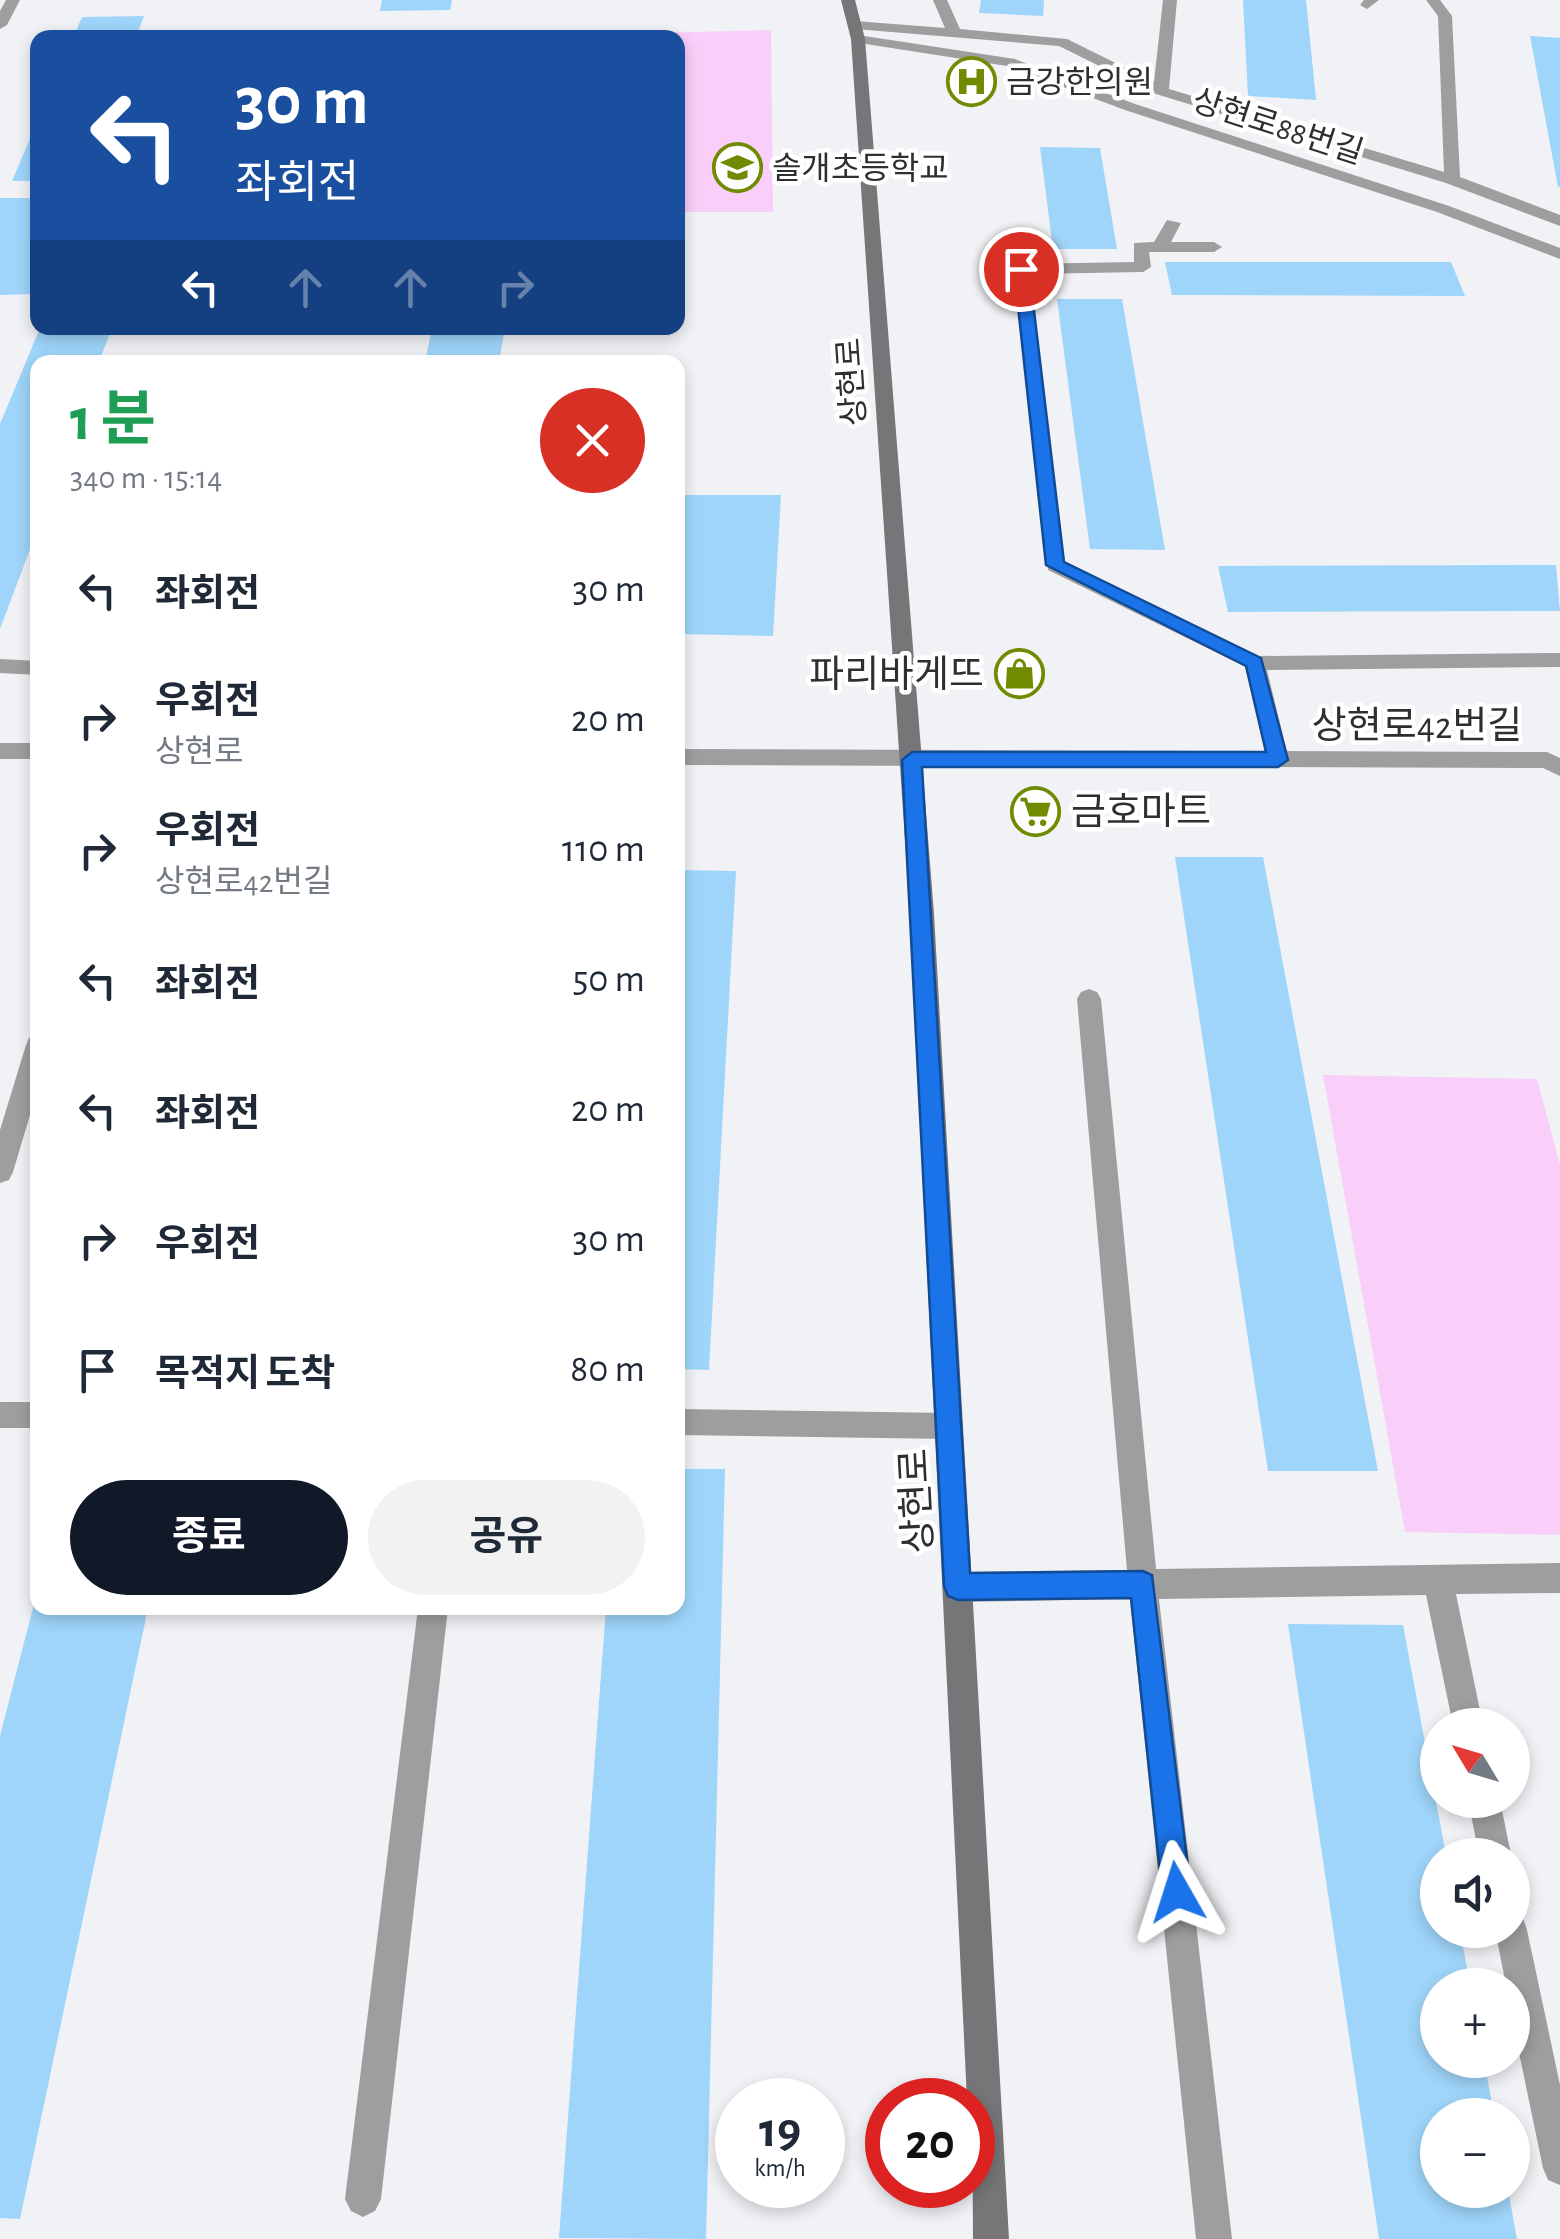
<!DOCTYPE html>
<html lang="ko">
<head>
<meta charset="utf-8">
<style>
	body { margin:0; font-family:"Alegreya Sans","Noto Sans KR",sans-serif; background:#f2f2f3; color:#1f2937; height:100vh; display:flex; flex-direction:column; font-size:38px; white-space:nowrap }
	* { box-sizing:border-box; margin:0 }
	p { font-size:32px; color:#747a83 }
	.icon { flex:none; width:55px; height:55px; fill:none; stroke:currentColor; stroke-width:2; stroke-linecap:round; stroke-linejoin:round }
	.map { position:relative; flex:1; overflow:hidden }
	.drawer { position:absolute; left:30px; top:355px; width:655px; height:1260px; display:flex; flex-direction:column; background:#fff; border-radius:20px; box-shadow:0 5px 15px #0003 }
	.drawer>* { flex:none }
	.top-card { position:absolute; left:30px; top:30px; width:655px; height:305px; border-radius:20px; box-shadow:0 5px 15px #0003; background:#1a4fa0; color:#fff; overflow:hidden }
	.needle { width:65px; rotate:308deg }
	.tools { position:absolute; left:1420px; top:1708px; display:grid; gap:20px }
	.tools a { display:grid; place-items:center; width:110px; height:110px; border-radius:50%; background:#fff; box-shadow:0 5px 15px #0003; font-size:50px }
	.speed { position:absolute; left:715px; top:2078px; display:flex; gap:20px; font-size:50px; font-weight:700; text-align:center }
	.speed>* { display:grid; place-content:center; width:130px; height:130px; border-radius:50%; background:#fff; box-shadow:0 5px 15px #0003; line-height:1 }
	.speed small { font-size:25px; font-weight:400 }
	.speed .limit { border:15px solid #d22; background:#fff; color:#111 }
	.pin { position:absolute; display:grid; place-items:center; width:85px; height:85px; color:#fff; margin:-42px; border:5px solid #fff; border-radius:50%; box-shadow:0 2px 10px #0007 }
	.me { position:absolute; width:110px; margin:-55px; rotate:354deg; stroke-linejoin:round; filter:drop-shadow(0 0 8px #0008) }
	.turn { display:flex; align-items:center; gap:35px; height:210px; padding:0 40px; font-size:45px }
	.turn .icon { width:130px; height:130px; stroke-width:2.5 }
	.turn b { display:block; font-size:70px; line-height:85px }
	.lanes { display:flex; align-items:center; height:95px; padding:0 40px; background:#0003; justify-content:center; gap:50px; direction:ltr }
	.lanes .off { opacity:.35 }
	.round { display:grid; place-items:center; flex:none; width:105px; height:105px; border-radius:52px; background:#f2f2f3 }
	.head { display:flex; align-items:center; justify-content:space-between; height:170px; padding:0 40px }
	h1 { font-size:60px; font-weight:700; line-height:75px; color:#1e9e55 }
	.cta { display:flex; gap:20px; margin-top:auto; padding:20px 40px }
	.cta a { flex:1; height:115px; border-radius:60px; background:#111827; color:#fff; font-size:40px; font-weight:700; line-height:115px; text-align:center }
	.cta a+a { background:#f2f2f3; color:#1f2937 }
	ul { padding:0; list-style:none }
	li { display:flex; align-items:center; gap:30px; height:130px; padding:0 40px }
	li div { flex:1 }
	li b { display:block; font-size:38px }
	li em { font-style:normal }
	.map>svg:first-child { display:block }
	.green { fill:#f9cef8 }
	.building { fill:#9fd5fa }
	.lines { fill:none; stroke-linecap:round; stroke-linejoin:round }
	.lane { fill:#9e9e9f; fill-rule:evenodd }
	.street { fill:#9e9e9f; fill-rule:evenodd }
	.secondary { fill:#767577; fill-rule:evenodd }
	.route { fill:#1a73e8; stroke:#114b97; stroke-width:2.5 }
	.labels { text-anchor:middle; stroke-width:9; stroke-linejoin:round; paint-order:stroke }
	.far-poi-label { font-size:32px; fill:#2e2f30; stroke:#fff; text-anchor:start }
	.far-street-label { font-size:32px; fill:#2e2f30; stroke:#fff }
	.poi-label { font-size:38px; fill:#2e2f30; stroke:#fff; text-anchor:end }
	.street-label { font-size:38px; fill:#2e2f30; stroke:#fff }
</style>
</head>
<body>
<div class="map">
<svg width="1560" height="2239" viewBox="0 0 1560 2239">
	<rect width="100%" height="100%" fill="#f0f2f5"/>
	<path class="green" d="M771 30 773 212H678V38L606 37V34Z
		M1323 1075 1537 1079 1560 1165V1535L1405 1532Z"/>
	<path class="building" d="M382 0H452L450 10 380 11Z
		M981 0H1044L1043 16 979 13Z
		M1243 0H1306L1316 100 1248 96Z
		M144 16 136 38H73L82 17Z
		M1530 36 1560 38V187H1558Z
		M38 120V181H12Z
		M1040 147 1100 148 1117 249H1053Z
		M0 198H38L34 294 0 295Z
		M1165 262H1451L1465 296 1172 295Z
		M1057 299H1122L1165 550 1090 549Z
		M40 328H112L99 362H38V528L0 629V424Z
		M432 328H505L499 362H425Z
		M685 495H781L773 636 678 634Z
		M1556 565 1560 611 1228 612 1218 566Z
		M1175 857H1263L1378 1471H1268Z
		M678 870 736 871 709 1370 678 1369Z
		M678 1469H725L706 2239 559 2238 606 1608H678Z
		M36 1596 38 1608H148L20 2219 0 2218V1736Z
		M1288 1624 1403 1625 1446 1855H1438V1930H1460L1470 1985H1438V2060H1484L1494 2115H1438V2190H1508L1517 2239H1379Z"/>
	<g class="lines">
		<path class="lane" d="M6 0H20L7 25 0 29V11Z
			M933 0H947L960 29 1067 39 1154 82 1163 0H1177L1169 89 1444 172 1438 16 1426 0H1440L1452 16 1460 177 1560 215V226L1446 183 1156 94 1059 46 855 29 848 25 855 21 945 28Z
			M1364 0H1379L1367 9 1360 5Z
			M1167 220 1181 223 1171 242H1214L1222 247 1214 252H1149L1151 267 1143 272 1030 274 1064 561 1258 656 1560 653V667L1267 670 1289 760 1278 768 1267 760 1246 667 1048 570 1013 269 1021 264 1134 262V243L1154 242Z
			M0 659 38 661V675L0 673Z
			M1089 989 1097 992 1101 999 1156 1569 1560 1563V1593L1456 1594 1483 1725H1453L1426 1595 1159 1599 1232 2239H1196L1130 1599 958 1602 948 1597 943 1587 948 1577 958 1572 1127 1570 1077 999 1081 992Z
			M38 1035V1088L13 1172 9 1180 0 1183V1130L26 1045 29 1038Z
			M0 1402H38V1428H0Z
			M678 1409 949 1413 959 1417 963 1426 959 1435 949 1439 678 1435Z
			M418 1608H448L381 2199 375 2211 363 2217 351 2211 345 2199Z
			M1468 1800H1500L1511 1855H1479Z
			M1512 1914 1523 1918 1527 1930 1560 2085V2185L1548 2180 1543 2168 1512 2019V1985H1506L1495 1930H1512Z"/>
		<path class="street" d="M858 35 1015 59 1135 104 1449 206 1560 248V259L1437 212 1125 110 1007 66 853 42V36Z
			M0 743H38V759H0Z
			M678 749 1547 752 1560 758V776L1543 768 678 765Z"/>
		<path class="secondary" d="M841 0H855L865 39 934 914 1009 2239H973L972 2100H967L910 914 851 39Z"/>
	</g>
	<path class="route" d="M1021 264 1029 269 1064 562 1261 658 1288 760 1278 767H922L970 1573 1143 1571 1152 1575 1191 1892 1187 1903 1177 1907 1166 1903 1162 1892 1131 1598 958 1600 948 1596 944 1586 902 760 912 752H1266L1246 666 1046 565 1014 269Z"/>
	<defs>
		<symbol id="hospital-ring" viewBox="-11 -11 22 22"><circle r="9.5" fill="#fff" stroke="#708b02" stroke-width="1.5"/><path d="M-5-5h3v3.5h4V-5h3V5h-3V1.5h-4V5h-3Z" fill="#708b02"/></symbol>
		<symbol id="school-ring" viewBox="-11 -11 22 22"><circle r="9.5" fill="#fff" stroke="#708b02" stroke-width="1.5"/><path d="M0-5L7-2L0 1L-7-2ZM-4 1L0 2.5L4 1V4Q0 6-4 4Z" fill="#708b02"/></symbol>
		<symbol id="shop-ring" viewBox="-11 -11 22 22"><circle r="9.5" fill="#fff" stroke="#708b02" stroke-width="1.5"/><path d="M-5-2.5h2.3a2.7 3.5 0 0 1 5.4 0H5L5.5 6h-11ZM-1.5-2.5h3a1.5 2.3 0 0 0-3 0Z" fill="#708b02"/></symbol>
		<symbol id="supermarket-ring" viewBox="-11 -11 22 22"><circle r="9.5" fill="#fff" stroke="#708b02" stroke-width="1.5"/><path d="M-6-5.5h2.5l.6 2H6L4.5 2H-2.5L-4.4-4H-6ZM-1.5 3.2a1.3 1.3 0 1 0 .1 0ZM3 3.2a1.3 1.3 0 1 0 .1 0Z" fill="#708b02"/></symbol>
	</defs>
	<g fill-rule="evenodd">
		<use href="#hospital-ring" x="944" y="54" width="55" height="55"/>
		<use href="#school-ring" x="710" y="140" width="55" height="55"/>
		<use href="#shop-ring" x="992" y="646" width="55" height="55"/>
		<use href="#supermarket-ring" x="1008" y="784" width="55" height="55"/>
	</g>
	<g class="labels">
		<g class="far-poi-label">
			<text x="1006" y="93">금강한의원</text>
			<text x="772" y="179">솔개초등학교</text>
		</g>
		<g class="far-street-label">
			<text transform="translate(1278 126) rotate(18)" y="11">상현로88번길</text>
			<text transform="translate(851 382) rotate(-94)" y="11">상현로</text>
		</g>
		<g class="poi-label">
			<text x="984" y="687">파리바게뜨</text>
			<text x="1071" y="824" text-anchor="start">금호마트</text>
		</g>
		<g class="street-label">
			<text x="1417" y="738">상현로42번길</text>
			<text transform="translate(916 1501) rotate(-93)" y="13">상현로</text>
		</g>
	</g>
</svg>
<div class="tools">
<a><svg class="needle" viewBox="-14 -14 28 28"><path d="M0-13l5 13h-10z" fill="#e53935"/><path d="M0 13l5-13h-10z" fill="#747a83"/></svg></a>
<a><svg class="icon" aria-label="sound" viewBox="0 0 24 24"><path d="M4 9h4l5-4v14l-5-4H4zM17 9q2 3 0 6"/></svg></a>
<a>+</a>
<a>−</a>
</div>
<div class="speed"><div>19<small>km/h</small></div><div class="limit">20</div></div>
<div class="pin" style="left:1021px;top:269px;background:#d93025"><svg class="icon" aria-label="arrive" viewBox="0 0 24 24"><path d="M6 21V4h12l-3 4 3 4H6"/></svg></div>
<svg class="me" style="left:1177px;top:1892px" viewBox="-20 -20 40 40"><path d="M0-17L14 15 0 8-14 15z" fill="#1a73e8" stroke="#fff" stroke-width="4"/></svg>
<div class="top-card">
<div class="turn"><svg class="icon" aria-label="left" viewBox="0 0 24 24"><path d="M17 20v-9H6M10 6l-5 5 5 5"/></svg><div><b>30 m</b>좌회전</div></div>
<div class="lanes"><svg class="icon" aria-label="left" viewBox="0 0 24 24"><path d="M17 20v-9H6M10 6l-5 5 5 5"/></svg><svg class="icon off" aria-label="ahead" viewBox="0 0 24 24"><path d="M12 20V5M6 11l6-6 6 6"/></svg><svg class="icon off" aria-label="ahead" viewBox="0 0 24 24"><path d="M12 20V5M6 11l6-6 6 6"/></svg><svg class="icon off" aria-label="right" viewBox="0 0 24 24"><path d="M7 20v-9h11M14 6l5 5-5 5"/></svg></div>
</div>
<section class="drawer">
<div class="head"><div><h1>1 분</h1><p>340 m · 15:14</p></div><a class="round" style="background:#d93025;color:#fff"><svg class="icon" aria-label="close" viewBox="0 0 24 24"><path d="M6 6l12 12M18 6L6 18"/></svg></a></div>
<ul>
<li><svg class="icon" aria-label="left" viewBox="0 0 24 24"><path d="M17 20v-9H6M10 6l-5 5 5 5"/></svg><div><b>좌회전</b></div><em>30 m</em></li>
<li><svg class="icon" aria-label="right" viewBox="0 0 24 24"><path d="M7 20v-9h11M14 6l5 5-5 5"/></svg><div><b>우회전</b><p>상현로</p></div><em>20 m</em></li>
<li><svg class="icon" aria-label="right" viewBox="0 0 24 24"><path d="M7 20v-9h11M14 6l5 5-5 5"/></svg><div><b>우회전</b><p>상현로42번길</p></div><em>110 m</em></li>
<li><svg class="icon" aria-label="left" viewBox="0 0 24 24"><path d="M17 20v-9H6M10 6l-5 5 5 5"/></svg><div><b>좌회전</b></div><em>50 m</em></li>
<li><svg class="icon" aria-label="left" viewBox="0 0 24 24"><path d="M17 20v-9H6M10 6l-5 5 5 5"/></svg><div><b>좌회전</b></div><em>20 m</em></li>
<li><svg class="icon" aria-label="right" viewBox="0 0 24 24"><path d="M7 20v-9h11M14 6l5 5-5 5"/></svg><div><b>우회전</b></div><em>30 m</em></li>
<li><svg class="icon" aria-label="arrive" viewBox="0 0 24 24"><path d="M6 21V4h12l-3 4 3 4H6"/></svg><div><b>목적지 도착</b></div><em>80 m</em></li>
</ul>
<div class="cta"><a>종료</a><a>공유</a></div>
</section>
</div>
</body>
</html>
